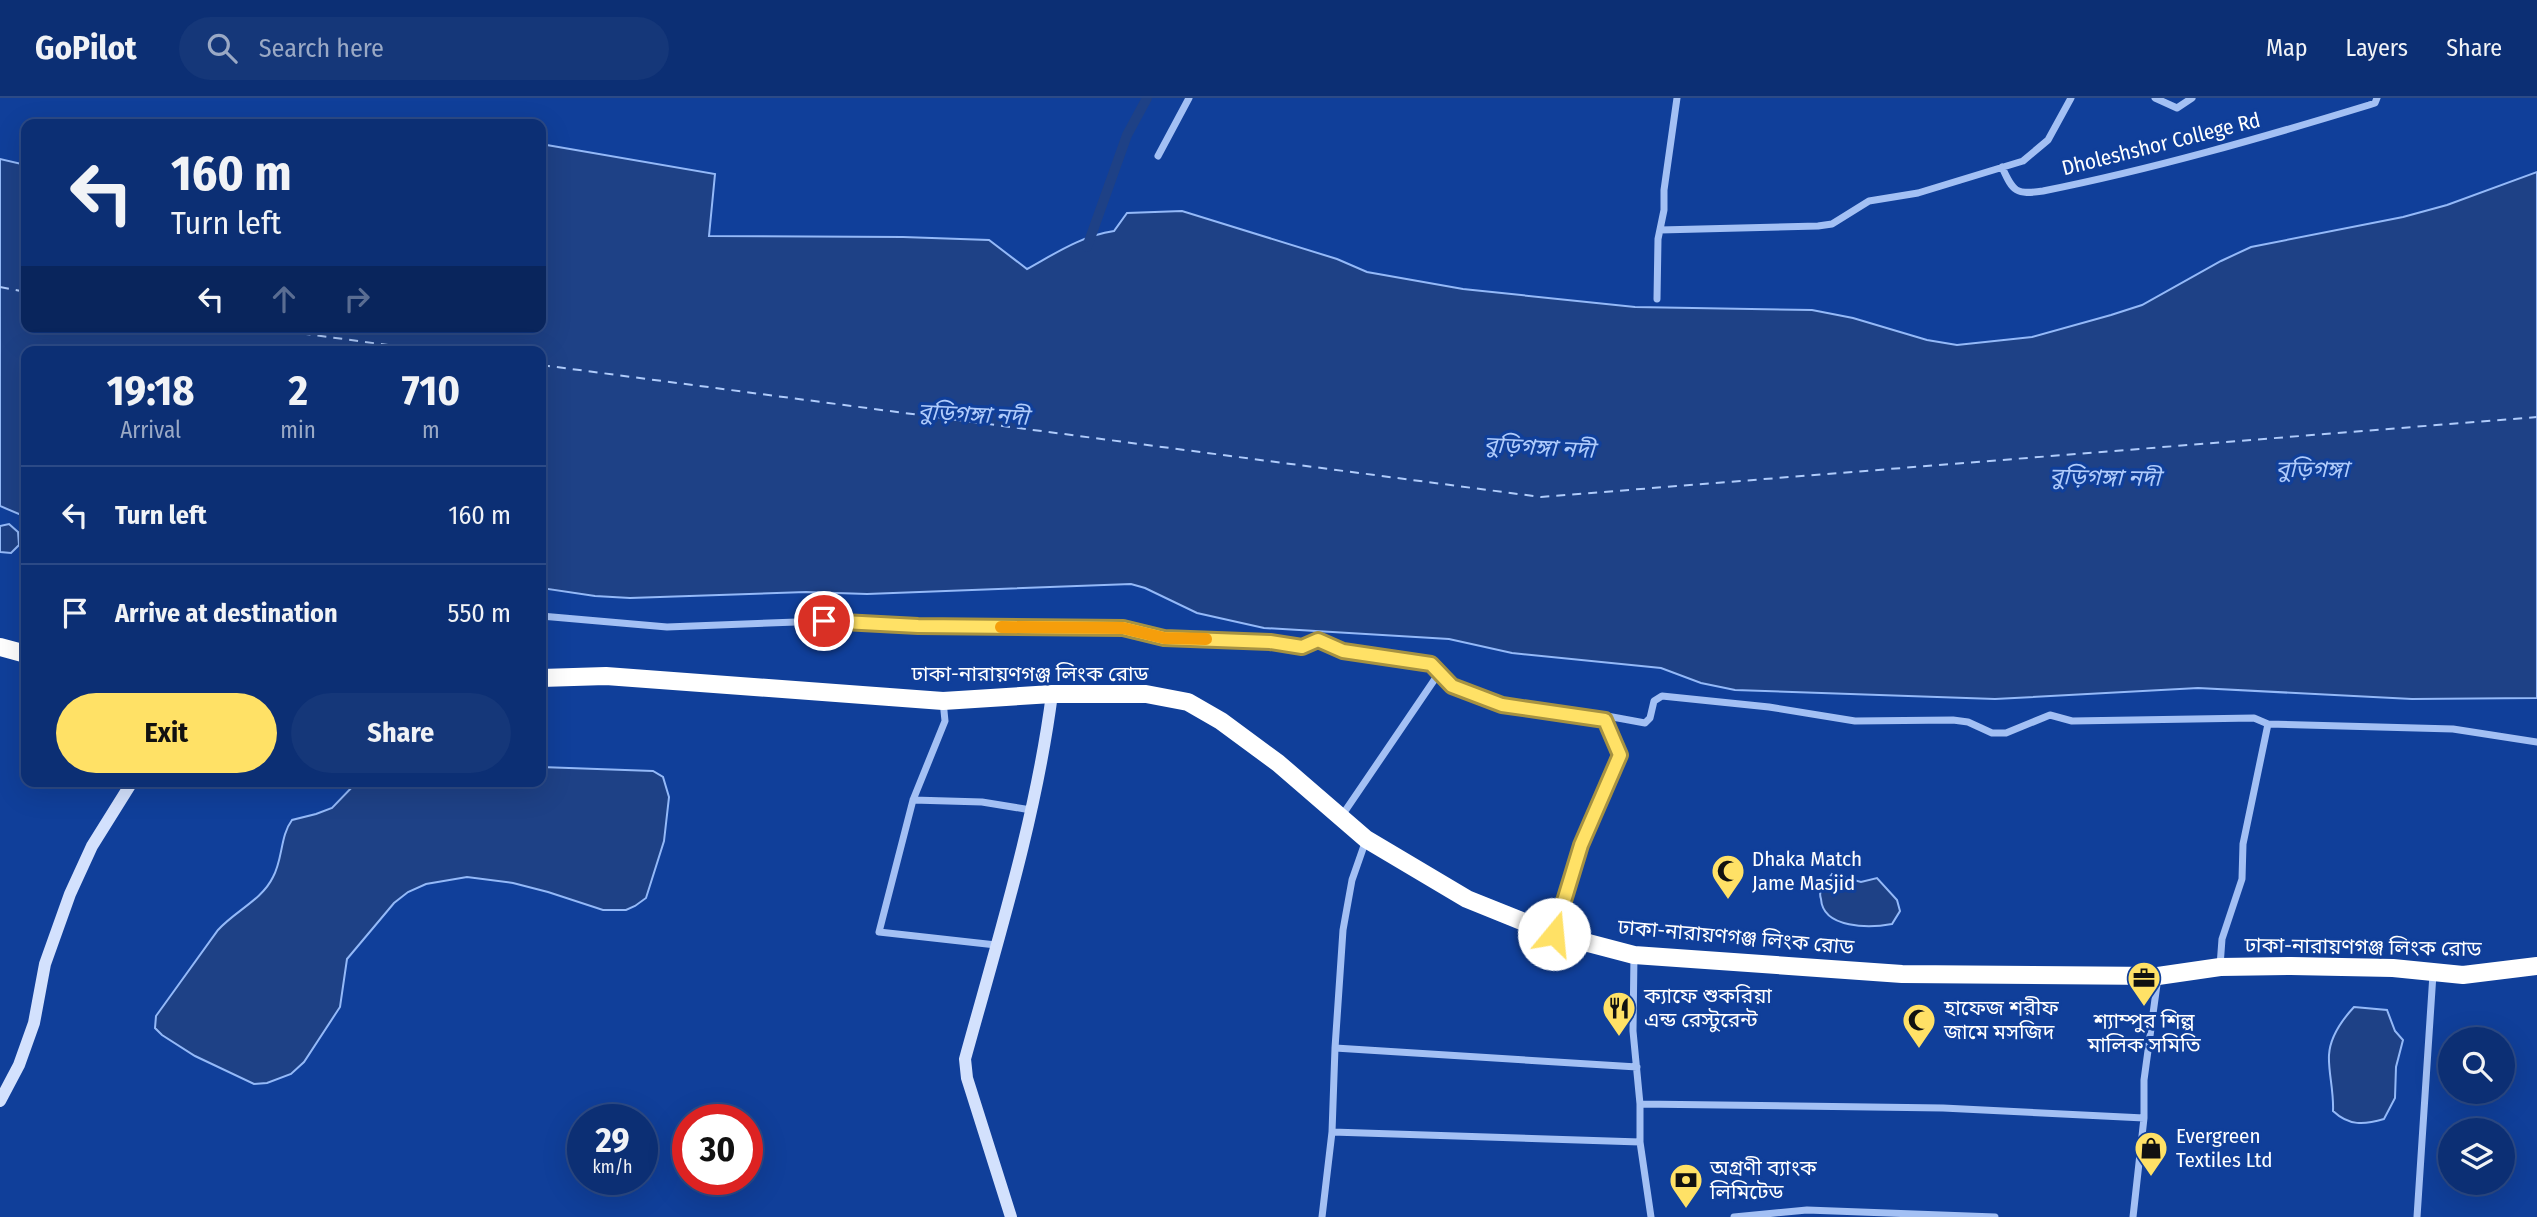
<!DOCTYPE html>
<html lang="en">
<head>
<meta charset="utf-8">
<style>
	body { margin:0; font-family:"Fira Sans Condensed","Noto Sans Bengali",sans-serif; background:#153779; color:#f1f3f6; height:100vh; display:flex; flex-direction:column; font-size:26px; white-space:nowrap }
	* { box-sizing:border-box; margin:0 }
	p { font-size:23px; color:#9aa9c5 }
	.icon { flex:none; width:38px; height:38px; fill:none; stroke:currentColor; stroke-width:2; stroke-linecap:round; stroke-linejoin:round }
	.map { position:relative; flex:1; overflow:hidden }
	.sheet { position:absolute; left:21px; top:248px; width:525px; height:441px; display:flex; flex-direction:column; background:#0c2f74; border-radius:14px; box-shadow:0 7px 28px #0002,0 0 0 2px #2c4a86 }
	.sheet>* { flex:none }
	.top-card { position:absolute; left:21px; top:21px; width:525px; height:214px; border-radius:14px; box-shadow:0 7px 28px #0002,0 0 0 2px #2c4a86; background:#0c2f74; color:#f1f3f6; overflow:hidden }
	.buttons { position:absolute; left:2438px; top:929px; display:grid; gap:14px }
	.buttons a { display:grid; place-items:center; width:77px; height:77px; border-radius:50%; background:#0c2f74; box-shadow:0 7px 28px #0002,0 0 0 2px #2c4a86; font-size:35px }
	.speed { position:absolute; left:567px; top:1006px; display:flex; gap:14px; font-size:35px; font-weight:700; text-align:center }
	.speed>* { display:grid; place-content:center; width:91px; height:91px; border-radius:50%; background:#0c2f74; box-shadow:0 7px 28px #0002,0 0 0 2px #2c4a86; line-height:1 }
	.speed small { font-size:18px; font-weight:400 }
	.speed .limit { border:10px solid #d22; background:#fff; color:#111 }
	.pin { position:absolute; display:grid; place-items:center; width:60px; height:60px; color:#fff; margin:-30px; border:4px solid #fff; border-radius:50%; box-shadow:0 2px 7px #0007 }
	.me { position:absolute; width:77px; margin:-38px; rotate:17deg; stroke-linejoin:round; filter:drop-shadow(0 0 5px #0008) }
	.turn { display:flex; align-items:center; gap:24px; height:147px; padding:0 35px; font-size:32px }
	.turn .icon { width:91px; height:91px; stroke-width:2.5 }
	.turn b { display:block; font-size:49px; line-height:60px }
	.lanes { display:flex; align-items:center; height:66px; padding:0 35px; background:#0003; justify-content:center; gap:35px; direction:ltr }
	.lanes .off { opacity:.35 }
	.eta { display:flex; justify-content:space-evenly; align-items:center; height:119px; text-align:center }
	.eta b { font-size:42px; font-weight:700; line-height:49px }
	.button { display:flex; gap:14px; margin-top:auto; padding:14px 35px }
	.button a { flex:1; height:80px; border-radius:42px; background:#ffe166; color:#111; font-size:28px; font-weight:700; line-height:80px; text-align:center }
	.button a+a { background:#153779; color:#f1f3f6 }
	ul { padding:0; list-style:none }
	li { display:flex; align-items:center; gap:21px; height:98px; padding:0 35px; border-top:2px solid #2c4a86 }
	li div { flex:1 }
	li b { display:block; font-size:26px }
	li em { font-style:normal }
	header { display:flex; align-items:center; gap:42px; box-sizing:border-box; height:98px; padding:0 35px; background:#0c2f74; border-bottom:2px solid #2c4a86 }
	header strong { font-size:33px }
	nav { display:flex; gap:38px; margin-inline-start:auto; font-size:24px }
	.search { width:490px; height:63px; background:#153779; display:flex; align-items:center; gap:18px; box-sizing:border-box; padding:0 24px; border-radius:38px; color:#9aa9c5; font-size:26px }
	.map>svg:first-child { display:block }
	.water { fill:#1e4186; stroke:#94b9f8; stroke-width:2 }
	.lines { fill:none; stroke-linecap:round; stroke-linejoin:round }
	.canal { stroke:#1e4186; stroke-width:10 }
	.ferry { stroke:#afcbfb; stroke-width:2; stroke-dasharray:9 7; stroke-linecap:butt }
	.street { stroke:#a3c0f4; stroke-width:7 }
	.secondary { stroke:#d3e1fd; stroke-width:12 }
	.highway { stroke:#fff; stroke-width:18 }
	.route-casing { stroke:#a69242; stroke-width:18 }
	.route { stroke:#ffe166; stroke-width:12 }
	.slow { stroke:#f59e0b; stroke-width:12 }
	.labels { text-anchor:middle; stroke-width:6; stroke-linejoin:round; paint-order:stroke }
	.street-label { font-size:21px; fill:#fff; stroke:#103f9a }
	.poi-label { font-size:21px; fill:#fff; stroke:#103f9a; text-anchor:start }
	.water-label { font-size:23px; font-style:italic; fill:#afcbfb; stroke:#103f9a }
</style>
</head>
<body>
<header>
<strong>GoPilot</strong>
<div class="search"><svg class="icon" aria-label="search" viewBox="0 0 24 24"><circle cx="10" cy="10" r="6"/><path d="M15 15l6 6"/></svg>Search here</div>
<nav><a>Map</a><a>Layers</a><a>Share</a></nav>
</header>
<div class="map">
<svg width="2537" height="1119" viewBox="0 0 2537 1119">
	<rect width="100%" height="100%" fill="#103f9a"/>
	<path class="water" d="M541 46 715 76 709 138 903 139 989 142 1027 171C1056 155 1081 138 1114 133L1127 115 1182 113 1337 161 1367 174 1463 191 1635 209 1812 212 1853 220 1927 242 1957 247 2032 239 2111 217 2142 207 2221 163 2251 149 2403 119 2447 107 2537 74V600L2412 601 2198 590 1995 601 1735 592 1701 585 1661 570 1512 555 1449 541 1264 530 1197 515 1145 490 1131 486 867 496 806 494 630 500 595 498 541 490V254H26V419L0 408V61L26 67V229H541Z
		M9 426 18 434 19 447 11 455 0 454V428Z
		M541 669 653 673 663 679 669 699 664 743 646 800 635 808 626 812H603L548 794 513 785 467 779 426 786 408 794 394 805 347 861 340 909 304 964 291 976 267 985 254 986 195 958 162 937 155 930 156 918 218 832C235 813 262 802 273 779 283 761 280 738 292 722L316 716 332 710 357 684H541Z
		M1832 776 1861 784 1877 780 1897 802 1900 813 1892 826C1870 830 1823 831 1821 801 1820 798 1820 793 1822 790 1824 785 1829 780 1832 776Z
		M2354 909 2387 912 2395 933 2403 942 2396 969 2395 1000 2384 1021C2364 1027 2349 1028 2333 1013 2334 993 2328 973 2329 957 2330 939 2342 922 2354 909Z"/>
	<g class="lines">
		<path class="canal" d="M1087 149 1127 37 1147 0"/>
		<path class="ferry" d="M0 189 26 194
			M254 229 440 254
			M541 267 1541 399 2537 319"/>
		<path class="street" d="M2155 0 2177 10 2192 0
			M1158 58 1189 0
			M2002 69C2013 94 2016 97 2043 93 2153 71 2261 40 2369 7L2375 5 2377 0
			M1660 132 1818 128 1832 126 1869 103 1918 95 2023 63 2048 42 2071 0
			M1657 201 1658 141 1664 112V92L1677 0
			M25 446H26
			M541 518 667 529 824 523 918 528 1123 530 1164 540 1270 544 1302 549 1318 542 1343 553 1431 566 1452 588 1502 607 1605 622
			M943 603 945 623 913 702 879 834 996 847
			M913 702 982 704 1031 712
			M1341 719 1439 575
			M1554 836 1581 747 1620 657 1605 622 1607 618 1645 625 1650 620 1654 603 1662 598 1769 609 1855 623 1953 622 1968 624 1992 635H2006L2050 617 2072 623 2254 620 2268 626 2453 631 2537 644
			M1634 857 1633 933 1640 1006V1044L1651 1119
			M2220 868 2222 841 2242 781 2243 746 2268 626
			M1335 950 1637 969
			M1640 1006 1943 1010 2144 1020
			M1332 1034 1640 1044
			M1322 1119 1332 1034 1335 950 1343 832 1352 782 1366 742
			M1734 1119 1807 1112 1995 1119
			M2133 1119 2144 1020V982L2158 879
			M2417 1119 2433 876"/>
		<path class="secondary" d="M0 1003 19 967 34 925 45 866 70 796 92 748 132 684
			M1011 1119 967 980 965 961C998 841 1036 720 1052 596"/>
		<path class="highway" d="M0 549 26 556
			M541 580 606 578 943 603 1052 596H1146L1188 604 1221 623 1278 665 1366 741 1467 801 1554 836 1634 857 1902 876 2158 878 2220 869 2291 868 2393 870 2463 877 2537 868"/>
	</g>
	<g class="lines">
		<defs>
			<path id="route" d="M824 523 918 528 1123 530 1164 540 1270 544 1302 549 1318 542 1343 553 1431 566 1452 588 1502 607 1605 622 1620 657 1581 747 1554 836"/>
		</defs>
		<use href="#route" class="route-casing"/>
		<use href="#route" class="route"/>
		<path class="slow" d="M1001 529 1123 530 1164 540 1206 541"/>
	</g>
	<defs>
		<symbol id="mosque-pin" viewBox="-11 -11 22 30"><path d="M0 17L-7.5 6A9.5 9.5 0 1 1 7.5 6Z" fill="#ffe166" stroke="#103f9a"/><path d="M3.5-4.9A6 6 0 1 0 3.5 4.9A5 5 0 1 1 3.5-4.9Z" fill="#111"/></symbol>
		<symbol id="office-pin" viewBox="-11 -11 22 30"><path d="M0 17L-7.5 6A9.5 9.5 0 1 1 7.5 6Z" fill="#ffe166" stroke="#103f9a"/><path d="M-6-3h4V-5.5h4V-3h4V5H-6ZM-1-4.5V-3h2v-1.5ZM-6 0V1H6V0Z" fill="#111"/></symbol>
		<symbol id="restaurant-pin" viewBox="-11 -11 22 30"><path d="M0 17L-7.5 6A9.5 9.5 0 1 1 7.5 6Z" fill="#ffe166" stroke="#103f9a"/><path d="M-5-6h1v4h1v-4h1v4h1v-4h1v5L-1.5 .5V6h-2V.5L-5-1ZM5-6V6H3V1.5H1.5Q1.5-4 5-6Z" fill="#111"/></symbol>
		<symbol id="shop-pin" viewBox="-11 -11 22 30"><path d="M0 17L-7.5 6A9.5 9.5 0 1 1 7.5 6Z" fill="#ffe166" stroke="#103f9a"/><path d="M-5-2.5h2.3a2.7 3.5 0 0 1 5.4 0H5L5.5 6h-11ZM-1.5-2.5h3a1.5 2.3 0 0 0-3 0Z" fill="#111"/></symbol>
		<symbol id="bank-pin" viewBox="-11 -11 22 30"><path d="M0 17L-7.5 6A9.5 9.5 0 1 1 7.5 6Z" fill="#ffe166" stroke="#103f9a"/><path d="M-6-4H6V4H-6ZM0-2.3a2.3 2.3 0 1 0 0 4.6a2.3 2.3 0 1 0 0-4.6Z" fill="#111"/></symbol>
	</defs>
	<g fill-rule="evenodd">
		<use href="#mosque-pin" x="1709" y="754" width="38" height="52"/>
		<use href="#office-pin" x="2125" y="861" width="38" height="52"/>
		<use href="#restaurant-pin" x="1600" y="891" width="38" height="52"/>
		<use href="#mosque-pin" x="1900" y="903" width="38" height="52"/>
		<use href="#shop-pin" x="2132" y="1031" width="38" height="52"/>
		<use href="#bank-pin" x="1667" y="1063" width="38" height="52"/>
	</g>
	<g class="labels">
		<g class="street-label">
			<text transform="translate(2161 46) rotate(-14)" y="7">Dholeshshor College Rd</text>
			<text x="1030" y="583">ঢাকা-নারায়ণগঞ্জ লিংক রোড</text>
			<text transform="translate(1736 839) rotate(5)" y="7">ঢাকা-নারায়ণগঞ্জ লিংক রোড</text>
			<text transform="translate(2363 849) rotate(1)" y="7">ঢাকা-নারায়ণগঞ্জ লিংক রোড</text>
		</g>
		<g class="poi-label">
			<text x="1752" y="768">Dhaka Match<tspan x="1752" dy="24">Jame Masjid</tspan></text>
			<text x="1644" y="905">ক্যাফে শুকরিয়া<tspan x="1644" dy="24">এন্ড রেস্টুরেন্ট</tspan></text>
			<text x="1944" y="917">হাফেজ শরীফ<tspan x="1944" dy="24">জামে মসজিদ</tspan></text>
			<text x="2144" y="930" text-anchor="middle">শ্যাম্পুর শিল্প<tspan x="2144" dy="24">মালিক সমিতি</tspan></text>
			<text x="2176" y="1045">Evergreen<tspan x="2176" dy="24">Textiles Ltd</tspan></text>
			<text x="1710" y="1077">অগ্রণী ব্যাংক<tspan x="1710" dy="24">লিমিটেড</tspan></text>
		</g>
		<g class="water-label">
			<text transform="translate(973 316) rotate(3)" y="8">বুড়িগঙ্গা নদী</text>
			<text transform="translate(1539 349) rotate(3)" y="8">বুড়িগঙ্গা নদী</text>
			<text x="2312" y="379">বুড়িগঙ্গা</text>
			<text transform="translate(2105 379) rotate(1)" y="8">বুড়িগঙ্গা নদী</text>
		</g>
	</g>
</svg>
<div class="buttons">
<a><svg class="icon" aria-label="search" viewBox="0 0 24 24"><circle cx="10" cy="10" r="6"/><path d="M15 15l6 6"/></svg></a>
<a><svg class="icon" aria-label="layers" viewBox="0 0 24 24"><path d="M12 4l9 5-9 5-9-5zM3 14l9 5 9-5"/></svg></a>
</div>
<div class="speed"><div>29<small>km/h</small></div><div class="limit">30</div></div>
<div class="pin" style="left:824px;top:523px;background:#d93025"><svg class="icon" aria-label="arrive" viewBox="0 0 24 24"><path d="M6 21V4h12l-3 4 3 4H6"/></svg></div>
<svg class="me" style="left:1554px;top:836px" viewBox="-20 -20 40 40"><circle r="19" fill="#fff"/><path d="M0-13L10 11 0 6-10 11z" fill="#ffe166"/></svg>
<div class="top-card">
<div class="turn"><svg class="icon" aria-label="left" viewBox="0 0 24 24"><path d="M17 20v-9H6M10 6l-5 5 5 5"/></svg><div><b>160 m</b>Turn left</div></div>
<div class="lanes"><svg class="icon" aria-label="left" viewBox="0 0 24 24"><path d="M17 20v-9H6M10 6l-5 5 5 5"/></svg><svg class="icon off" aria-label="ahead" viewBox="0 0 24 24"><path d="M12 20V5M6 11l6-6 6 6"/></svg><svg class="icon off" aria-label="right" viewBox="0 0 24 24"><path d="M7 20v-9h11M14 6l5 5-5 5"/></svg></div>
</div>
<section class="sheet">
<div class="eta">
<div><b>19:18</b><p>Arrival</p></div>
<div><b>2</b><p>min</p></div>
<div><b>710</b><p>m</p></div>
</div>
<ul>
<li><svg class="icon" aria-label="left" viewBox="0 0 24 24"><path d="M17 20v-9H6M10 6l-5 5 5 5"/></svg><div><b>Turn left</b></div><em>160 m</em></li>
<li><svg class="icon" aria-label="arrive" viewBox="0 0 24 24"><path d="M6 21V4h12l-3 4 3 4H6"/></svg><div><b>Arrive at destination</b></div><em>550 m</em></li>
</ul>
<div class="button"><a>Exit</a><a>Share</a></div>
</section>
</div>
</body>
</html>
